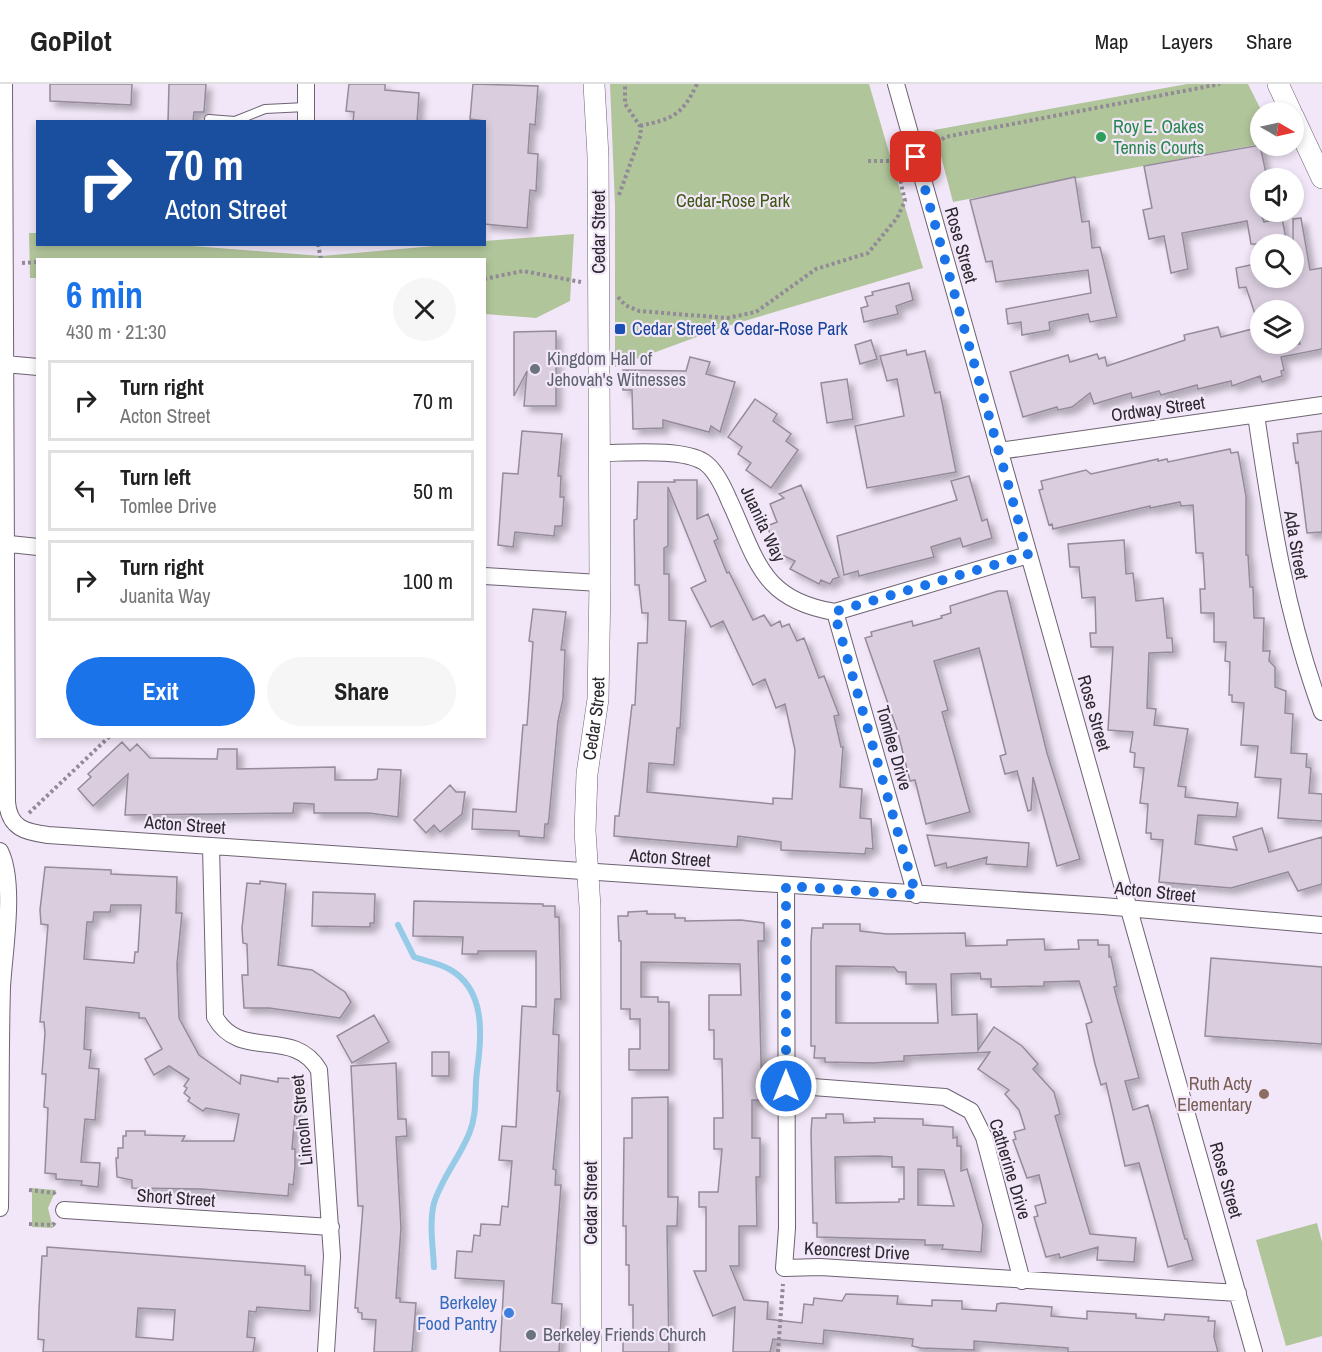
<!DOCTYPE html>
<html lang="en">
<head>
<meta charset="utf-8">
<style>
	body { margin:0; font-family:"Archivo Narrow",sans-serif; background:#f6f6f6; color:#222; height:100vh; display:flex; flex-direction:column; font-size:22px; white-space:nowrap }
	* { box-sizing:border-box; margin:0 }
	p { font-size:20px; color:#767676 }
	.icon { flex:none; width:33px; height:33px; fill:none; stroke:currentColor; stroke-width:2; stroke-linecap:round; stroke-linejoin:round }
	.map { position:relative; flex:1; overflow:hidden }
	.sheet { position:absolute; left:36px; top:174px; width:450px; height:480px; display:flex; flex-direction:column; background:#fff; border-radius:0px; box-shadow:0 3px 9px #0003 }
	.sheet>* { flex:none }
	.top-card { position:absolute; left:36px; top:36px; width:450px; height:126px; border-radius:0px; box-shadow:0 3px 9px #0003; background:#1a4fa0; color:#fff; overflow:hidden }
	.needle { width:39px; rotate:99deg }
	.tools { position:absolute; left:1250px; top:18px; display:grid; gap:12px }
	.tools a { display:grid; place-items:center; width:54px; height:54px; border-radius:50%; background:#fff; box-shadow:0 3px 9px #0003; font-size:30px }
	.pin { position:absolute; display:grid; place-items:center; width:51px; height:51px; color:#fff; margin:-26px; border-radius:12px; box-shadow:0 3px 9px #0006 }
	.me { position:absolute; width:66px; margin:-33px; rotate:0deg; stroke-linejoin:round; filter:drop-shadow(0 0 4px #0008) }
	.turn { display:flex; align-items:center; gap:21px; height:126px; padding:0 30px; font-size:27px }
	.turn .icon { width:78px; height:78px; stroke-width:2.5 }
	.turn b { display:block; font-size:42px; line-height:51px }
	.round { display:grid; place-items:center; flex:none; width:63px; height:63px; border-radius:32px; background:#f6f6f6 }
	.overview { display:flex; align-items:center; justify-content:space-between; height:102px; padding:0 30px }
	h1 { font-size:36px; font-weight:800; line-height:45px; color:#1a73e8 }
	.action { display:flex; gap:12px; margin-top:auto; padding:12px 30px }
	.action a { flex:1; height:69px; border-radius:36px; background:#1a73e8; color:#fff; font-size:24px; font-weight:800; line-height:69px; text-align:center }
	.action a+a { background:#f6f6f6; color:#222 }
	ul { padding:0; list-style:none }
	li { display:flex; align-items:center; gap:18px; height:81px; margin:0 12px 9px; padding:0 18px; border:3px solid #e0e0e0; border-radius:0px }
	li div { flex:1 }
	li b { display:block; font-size:22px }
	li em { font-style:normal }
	header { display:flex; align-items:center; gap:36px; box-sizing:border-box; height:84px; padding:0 30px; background:#fff; border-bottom:2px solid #e0e0e0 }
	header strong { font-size:28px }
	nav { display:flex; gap:33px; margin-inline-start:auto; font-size:21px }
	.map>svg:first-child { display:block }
	.green { fill:#b1c59b }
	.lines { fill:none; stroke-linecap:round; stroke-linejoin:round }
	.stream { stroke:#95cbe7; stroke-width:6 }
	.building { fill:#d9cdde; stroke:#958b9a; stroke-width:1.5; fill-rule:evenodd; filter:url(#shadow) }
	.service-casing { stroke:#6d6371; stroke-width:10 }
	.minor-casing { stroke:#6d6371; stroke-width:18 }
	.tertiary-casing { stroke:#6d6371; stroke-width:22 }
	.path { stroke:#928a96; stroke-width:4; stroke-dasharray:3 3; stroke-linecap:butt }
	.service { stroke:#fff; stroke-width:8 }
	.minor { stroke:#fff; stroke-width:16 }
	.tertiary { stroke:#fff; stroke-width:21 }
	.route { stroke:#1a73e8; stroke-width:10; stroke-dasharray:0 18 }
	.leisure-dot { fill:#2e9e5b; stroke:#f2e7f8; stroke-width:2 }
	.transit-dot { fill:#1a4fb4; stroke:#f2e7f8; stroke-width:2 }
	.worship-dot { fill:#6b7280; stroke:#f2e7f8; stroke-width:2 }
	.education-dot { fill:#8d6e63; stroke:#f2e7f8; stroke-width:2 }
	.shop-dot { fill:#3f7fe0; stroke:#f2e7f8; stroke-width:2 }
	.labels { text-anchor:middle; stroke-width:4.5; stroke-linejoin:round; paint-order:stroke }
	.leisure-label { font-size:18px; fill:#27864d; stroke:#f2e7f8; text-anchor:start }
	.park-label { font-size:18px; fill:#3e5713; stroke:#f2e7f8 }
	.street-label { font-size:18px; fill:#2c282e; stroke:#f2e7f8 }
	.transit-label { font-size:18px; fill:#164399; stroke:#f2e7f8; text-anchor:start }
	.worship-label { font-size:18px; fill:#5b616d; stroke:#f2e7f8; text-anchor:start }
	.education-label { font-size:18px; fill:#785e54; stroke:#f2e7f8; text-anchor:end }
	.shop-label { font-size:18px; fill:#366cbe; stroke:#f2e7f8; text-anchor:end }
</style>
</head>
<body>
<header>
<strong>GoPilot</strong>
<nav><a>Map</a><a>Layers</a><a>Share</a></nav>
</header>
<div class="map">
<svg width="1322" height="1268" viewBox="0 0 1322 1268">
	<defs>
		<filter id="shadow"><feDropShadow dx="5.5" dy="5.5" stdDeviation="3" flood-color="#0004"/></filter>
	</defs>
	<rect width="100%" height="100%" fill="#f2e7f8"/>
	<path class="green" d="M610 0H869L923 184 721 244 615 283V122Z
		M1187 0H1248L1262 28 1260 60 953 118 934 46Z
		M29 149H37L38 160 180 161 322 172 445 161 484 160 485 157 574 150 570 217 536 234 485 230 484 176H38L37 194H30Z
		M32 1104 56 1106 48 1124 53 1144 32 1143Z
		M1317 1139 1322 1158V1252L1286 1262 1256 1156Z"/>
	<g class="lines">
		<path class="stream" d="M398 841 414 873C425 877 439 879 449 885 486 905 482 952 477 987 474 1009 478 1029 469 1050 459 1074 442 1094 434 1119 429 1139 433 1163 434 1183"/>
	</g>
	<path class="building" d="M50 0H132L131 21 50 17Z
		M169 0H206L204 28H194L193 38H168Z
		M349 0H385V6L419 9 417 38H353L354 28 346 27Z
		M473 0 538 2 535 41 530 40 528 69 538 70 536 107 530 106 527 144 484 140V37L470 35Z
		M1260 61 1267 94H1260V128L1264 138 1282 134 1287 160H1251L1247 137 1182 149 1188 185 1171 189 1164 152 1149 155 1143 126 1152 124 1144 82Z
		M1075 93 1082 138 1089 137 1092 164 1100 163 1117 233 1090 238 1088 230 1049 238 1050 246 1022 251 1021 238 1008 240 1006 225 1091 209 1088 186 996 198 992 177 986 178 970 116Z
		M1301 134 1310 186 1322 184V265L1281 273 1284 286 1281 287 1282 292 1262 298 1260 292 1232 302 1231 297 1198 305 1197 301 1161 311 1159 307 1132 314 1131 309 1094 320 1090 309 1072 323 1058 326 1057 323 1023 333 1010 288 1068 271 1070 278 1097 270 1099 275 1105 273 1107 282 1185 256 1184 251 1218 243 1221 253 1260 243V260H1300L1293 226H1260V236H1257L1246 203 1239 204 1236 184 1260 179V194H1293V135Z
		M909 199 913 216 896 222 898 230 864 238 861 224 868 222 865 213 873 211 872 208Z
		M556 247V322H524L527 287 514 312V248Z
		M871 256 877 275 860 280 855 261Z
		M906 266 907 271 925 267 935 309 940 308 956 388 867 404 855 342 904 332 897 295 887 297 880 272Z
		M690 273 710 278 706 290 735 298 720 348 711 342 709 348 663 336V344L633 345 632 306H623V286L686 287Z
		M847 295 853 335 827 339 821 299Z
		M755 315 777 330 773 337 791 350 786 357 798 366 771 404 746 386 751 379 738 370 742 363 728 353Z
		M522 347 562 350 558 392H561L560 413H564L562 442H555L554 452 515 448 513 463 498 461 503 389 518 390Z
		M1322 347V448L1307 449 1298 378 1296 379 1293 359H1298L1297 350Z
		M1230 365 1231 369 1238 368 1246 412V471H1248L1250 503H1253L1254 534H1264L1263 567H1270L1269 577 1275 583V603L1286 607 1285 629 1293 630 1291 669 1307 670 1306 683 1311 684 1309 709 1322 710V737L1278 734 1281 695 1255 693 1258 662 1241 661 1244 619 1232 618V611H1229L1230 578 1225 577 1226 558H1214V529H1201L1200 505H1205L1203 469H1196L1193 421 1181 422 1180 418 1150 424V422L1053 445 1052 440 1049 441 1039 406 1043 405 1041 397 1086 386 1091 390 1158 375V377L1167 375 1168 378Z
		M969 392 982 437 987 435 992 454 963 463 960 454 931 463 934 473 859 492 858 487 844 491 837 452 957 416 951 397Z
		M674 396H697V435L708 430 718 455 714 457 727 489 729 488 753 536 764 531 771 542 780 537 782 543 789 540 797 557 804 554 819 594 824 592 839 631 834 632 841 663H843L840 703 862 705 860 734 871 735 873 765 866 764 865 770 781 766V758L738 752 737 763 614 752 615 732H619L632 621H635L638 559H647L648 529H642L639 501H635L634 436 637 435 638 398H675ZM668 403 706 497 691 504 711 543 723 537 753 601 765 595 776 624 785 620 795 666 792 715 773 714V720L647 708 649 679 674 681 677 644H680L686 537 669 536V490H664V464L668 462Z
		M801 401 839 493 833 495 830 500 821 496 819 500 790 485 795 477 778 469 767 442 777 438 770 420 784 414 779 410Z
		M1124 456 1126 490 1133 489 1136 517 1163 514 1167 554H1172L1173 568 1149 569 1147 624 1156 625 1154 641 1188 645 1178 702 1186 703 1185 713 1238 719 1236 733 1198 731 1195 760 1237 766 1233 753 1262 744 1269 768 1322 753V800L1298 807 1288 788 1231 804 1159 798 1163 756 1151 755V749H1146L1148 720 1140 719 1144 684 1134 683 1135 669 1130 668 1133 648 1108 646 1113 563H1091L1090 549H1096L1095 513 1082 514 1079 483H1070L1068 460Z
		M998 507H1007L1047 669 1080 775 1057 782 1033 693 1031 726 1028 727 1017 687 1005 690 1000 672 1006 670 979 564 934 577 948 626 942 628 970 728 926 740 915 696 910 697 897 645 865 554 872 552 871 548 912 537 913 542 942 534 941 532 951 529 950 522Z
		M533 525 566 528 561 566H565L563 615 558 637 549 734 548 740H545L544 754 519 752V747L472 745 473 725 516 728 523 641H527L533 558 529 557Z
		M122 658 130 667 137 660 150 674 217 675 218 665H237V685L335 683V696H372L377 695 378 685 401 686 398 733 369 729H314V720L294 719 293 729 125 731 128 690 93 722 78 705 91 693 88 690Z
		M450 701 456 708H465L462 730 440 748 434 741 426 749 414 736Z
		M927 751 1029 759 1027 783 986 780 987 773 947 784 946 779 935 782Z
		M45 783 111 786V790L177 793 176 829H182L177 880 179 934 199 971 240 1000 241 991 278 998V994L298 995 292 1065H295V1083L293 1101 289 1100 288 1112 201 1105 132 1104V1096L117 1093 116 1074H118V1064H123V1052H126V1047H145V1051L185 1052 182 1057H234L239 1030 206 1024 203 1027 188 1017 190 1014 184 1009 187 1004 184 1002 189 995 169 982 154 991 145 975 162 965 145 934H139V929L86 923 84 965 91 966 89 984 99 985 95 1036 85 1035 81 1078 100 1079 98 1103 81 1101 82 1097 56 1095V1090L45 1089 48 1024 44 1023 46 990H42L45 949 44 938H40L48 841 41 840 40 826ZM111 821H141L138 868H135L134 879 84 875 87 838H93L94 828H110Z
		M260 797 286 800 278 881 312 886 345 908 351 918 340 934 269 924H244L242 891H248L247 860 243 859 242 844 247 799 260 800Z
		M313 808 375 810 374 839H370V843L312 842Z
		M414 817 543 820V822H555V833H559L561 915H555L553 950 559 951 557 1007H560L553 1085 556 1086 555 1101H561L552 1219 562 1220 559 1268H500L504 1197 455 1194 457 1167 472 1168 474 1151 480 1152 481 1140 500 1141 502 1122 508 1123 512 1077 499 1076 502 1042 516 1043 522 922 536 923V867H478V870H462L463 853 413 852Z
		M647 827V830H675V834H685V837L741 836 764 839V857H758L762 1016H752V1054H760V1093H756L757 1142H739V1182H730L744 1216 768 1218 767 1235 802 1239 804 1220 813 1221 814 1214 842 1217 846 1210 898 1212 897 1220 932 1222V1216L962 1217V1225L996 1227 997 1220 1002 1219 1052 1223 1051 1232 1087 1235V1227L1136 1230V1234L1164 1236 1165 1230 1209 1233 1208 1237H1215L1214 1253 1218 1268H1068V1264L974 1257V1266L921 1264 912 1262 913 1255 824 1246 823 1260 773 1255 770 1268H733L735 1223 713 1232 694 1187H706V1123H699V1108H718L722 1065H714V1034H723L722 975H714V946H709V911H741L740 880 641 878V913H658V918H669V986H629V965H640V935H630V925H621V857H619L618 832H628V828Z
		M823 840H860V847L887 850 965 849 966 862 1007 861V856L1044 855 1045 866 1079 865 1078 856H1098V861H1109V873H1111L1117 902 1114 903 1117 915 1139 994 1125 997 1133 1026 1148 1021 1185 1155H1187L1193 1176 1168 1183 1139 1079 1125 1082 1106 999 1101 1001 1095 980 1086 940 1092 938 1079 897 1044 898V902L991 903V895H981L980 889 951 890 952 931 977 930 978 966 994 943 1022 962 1038 980 1033 985 1054 1008 1060 1030 1055 1032 1090 1150 1136 1154 1134 1178 1097 1176 1098 1163 1060 1174 1059 1170 1046 1173 1034 1133 1038 1132 1035 1122 1046 1119 1039 1091 1027 1094 1013 1056 1016 1055 1014 1048 1025 1045 1019 1026 1005 1010 1009 1006 978 985 990 968 904 972V977L874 979 825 978V974H814L815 962H811V857L812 844H823ZM836 882 894 883 898 888H906V900H936L938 939H836Z
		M1211 874 1322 883V960L1205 952Z
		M374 931 389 958 352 979 337 952Z
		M432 968H449V992H432Z
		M396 979 398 1035H406L407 1052 396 1053 401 1144 396 1214H400V1218L416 1219 412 1268H374L376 1236 362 1235V1229L358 1228V1224H355L363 1122H358L351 982Z
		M668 1013V1113H678L677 1142H667L669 1268H623V1250H633V1221H629V1181H626V1142H623L624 1054H632V1014Z
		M826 1030H843L844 1039 875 1038 874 1034 923 1035V1041L953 1043V1054L957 1053V1062H961V1087L967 1085 983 1141 981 1168 942 1165 943 1161H925V1156L817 1153V1139H813L811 1048 812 1034H826ZM878 1072 892 1073V1083H904V1115H899V1118L836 1119 835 1073ZM918 1085 944 1086 954 1122 918 1121Z
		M47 1163 305 1182V1191H311L310 1227 257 1223 256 1228 249 1227 247 1253 255 1254 253 1268H43L44 1256 38 1255 39 1225 42 1172H47ZM138 1224 175 1226 173 1256 136 1253Z"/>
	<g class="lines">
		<defs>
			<path id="service" d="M209 35 235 37 265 25 306 23"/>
			<path id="minor" d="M4 0 7 718C9 744 25 748 48 751L1103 822 1322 841
				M896 0 1254 1268
				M306 38V0
				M5 280 38 283
				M1256 331C1271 433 1286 531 1322 628
				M999 367 1322 321
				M600 369C627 369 682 364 704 378 716 386 724 404 729 416 757 476 761 516 835 528L1028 471
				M0 459 38 463
				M484 492 600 499
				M835 528 916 811
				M211 762 215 933C240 978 293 942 319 986L332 1172 326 1268
				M0 767C16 799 4 867 2 903 0 976 1 1050 0 1124
				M786 802 787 1144 784 1184 820 1183 1238 1209
				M786 1001 945 1013 971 1027 984 1053 1022 1197
				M64 1126 331 1143"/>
			<g id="tertiary">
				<path d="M1278 0 1291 28"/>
				<path d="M1293 32 1322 94"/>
				<path id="s1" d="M591 1268 590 823 585 747 587 690 598 615 600 499 598 72 594 0"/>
			</g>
		</defs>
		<use href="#service" class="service-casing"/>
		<use href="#minor" class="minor-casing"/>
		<use href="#tertiary" class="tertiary-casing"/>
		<path class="path" d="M640 42C673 34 681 33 697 0
			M868 77H900
			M939 81 934 62 945 53 1220 0
			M619 111 641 50 640 42 625 20V0
			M318 160 321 176
			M22 179 38 178
			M484 195 523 187 581 198
			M618 213 625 221 639 227 727 234 756 228 816 185 868 169 897 134 905 117 900 95 906 93
			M29 729 110 652
			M29 1106 54 1109 56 1112
			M29 1140 53 1141 55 1138
			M778 1268 783 1200"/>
		<use href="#service" class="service"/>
		<use href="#minor" class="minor"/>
		<use href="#tertiary" class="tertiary"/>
	</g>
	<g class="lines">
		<path class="route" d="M786 1002V802L916 811 834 528 1028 471 916 73"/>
	</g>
	<circle class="leisure-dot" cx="1101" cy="53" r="6"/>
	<rect class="transit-dot" x="614" y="239" width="12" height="12" rx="3"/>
	<g class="worship-dot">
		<circle cx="535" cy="285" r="6"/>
		<circle cx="531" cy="1251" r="6"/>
	</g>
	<circle class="education-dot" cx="1264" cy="1010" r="6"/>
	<circle class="shop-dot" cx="509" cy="1229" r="6"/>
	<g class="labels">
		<g class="leisure-label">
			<text x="1113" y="49">Roy E. Oakes<tspan x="1113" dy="21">Tennis Courts</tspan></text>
		</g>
		<g class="park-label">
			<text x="733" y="123">Cedar-Rose Park</text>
		</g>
		<g class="street-label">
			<text transform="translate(599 148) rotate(-90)" y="6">Cedar Street</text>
			<text transform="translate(961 161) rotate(74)" y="6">Rose Street</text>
			<text transform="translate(1158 325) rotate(-8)" y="6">Ordway Street</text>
			<text transform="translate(763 440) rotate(65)" y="6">Juanita Way</text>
			<text transform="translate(1296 461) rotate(80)" y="6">Ada Street</text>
			<text transform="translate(1094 629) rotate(74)" y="6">Rose Street</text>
			<text dy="6" stroke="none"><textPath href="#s1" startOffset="634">Cedar Street</textPath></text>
			<text transform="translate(894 664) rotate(74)" y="6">Tomlee Drive</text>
			<text transform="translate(185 741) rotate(4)" y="6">Acton Street</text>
			<text transform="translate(670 774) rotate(4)" y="6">Acton Street</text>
			<text transform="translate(1155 808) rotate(6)" y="6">Acton Street</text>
			<text transform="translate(302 1036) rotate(-96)" y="6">Lincoln Street</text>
			<text transform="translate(1010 1085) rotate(73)" y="6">Catherine Drive</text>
			<text transform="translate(1226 1096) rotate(74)" y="6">Rose Street</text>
			<text transform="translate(176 1114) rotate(4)" y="6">Short Street</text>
			<text transform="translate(591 1119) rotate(-90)" y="6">Cedar Street</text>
			<text transform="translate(857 1167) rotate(3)" y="6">Keoncrest Drive</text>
		</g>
		<g class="transit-label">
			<text x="632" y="251">Cedar Street &amp; Cedar-Rose Park</text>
		</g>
		<g class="worship-label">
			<text x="547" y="281">Kingdom Hall of<tspan x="547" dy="21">Jehovah's Witnesses</tspan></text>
			<text x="543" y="1257">Berkeley Friends Church</text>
		</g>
		<g class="education-label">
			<text x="1252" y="1006">Ruth Acty<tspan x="1252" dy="21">Elementary</tspan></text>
		</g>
		<g class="shop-label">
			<text x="497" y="1225">Berkeley<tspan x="497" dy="21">Food Pantry</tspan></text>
		</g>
	</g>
</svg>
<div class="tools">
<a><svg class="needle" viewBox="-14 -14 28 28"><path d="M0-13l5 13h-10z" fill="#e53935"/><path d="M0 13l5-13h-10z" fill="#767676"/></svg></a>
<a><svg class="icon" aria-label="sound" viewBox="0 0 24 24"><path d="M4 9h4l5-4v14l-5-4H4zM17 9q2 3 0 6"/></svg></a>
<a><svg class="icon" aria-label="search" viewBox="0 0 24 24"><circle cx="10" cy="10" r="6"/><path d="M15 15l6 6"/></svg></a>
<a><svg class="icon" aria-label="layers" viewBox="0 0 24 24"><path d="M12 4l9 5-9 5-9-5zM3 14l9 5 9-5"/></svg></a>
</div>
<div class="pin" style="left:916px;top:73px;background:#d93025"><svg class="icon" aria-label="arrive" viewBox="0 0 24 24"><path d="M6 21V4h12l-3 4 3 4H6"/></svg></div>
<svg class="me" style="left:786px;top:1002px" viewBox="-20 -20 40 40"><circle r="17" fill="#1a73e8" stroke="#fff" stroke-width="3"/><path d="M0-11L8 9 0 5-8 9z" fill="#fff"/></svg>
<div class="top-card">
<div class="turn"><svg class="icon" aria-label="right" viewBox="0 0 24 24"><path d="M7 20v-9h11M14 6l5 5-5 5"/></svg><div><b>70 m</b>Acton Street</div></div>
</div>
<section class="sheet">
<div class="overview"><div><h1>6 min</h1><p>430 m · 21:30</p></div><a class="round"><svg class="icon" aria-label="close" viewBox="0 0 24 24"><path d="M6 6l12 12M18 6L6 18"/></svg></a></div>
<ul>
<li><svg class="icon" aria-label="right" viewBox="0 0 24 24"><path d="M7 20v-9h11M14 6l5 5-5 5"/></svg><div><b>Turn right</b><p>Acton Street</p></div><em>70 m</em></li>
<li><svg class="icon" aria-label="left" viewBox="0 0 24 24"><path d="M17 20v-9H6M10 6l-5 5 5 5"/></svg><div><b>Turn left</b><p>Tomlee Drive</p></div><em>50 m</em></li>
<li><svg class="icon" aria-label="right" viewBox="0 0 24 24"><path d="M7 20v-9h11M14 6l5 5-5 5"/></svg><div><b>Turn right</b><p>Juanita Way</p></div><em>100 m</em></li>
</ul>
<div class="action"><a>Exit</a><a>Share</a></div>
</section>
</div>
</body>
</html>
